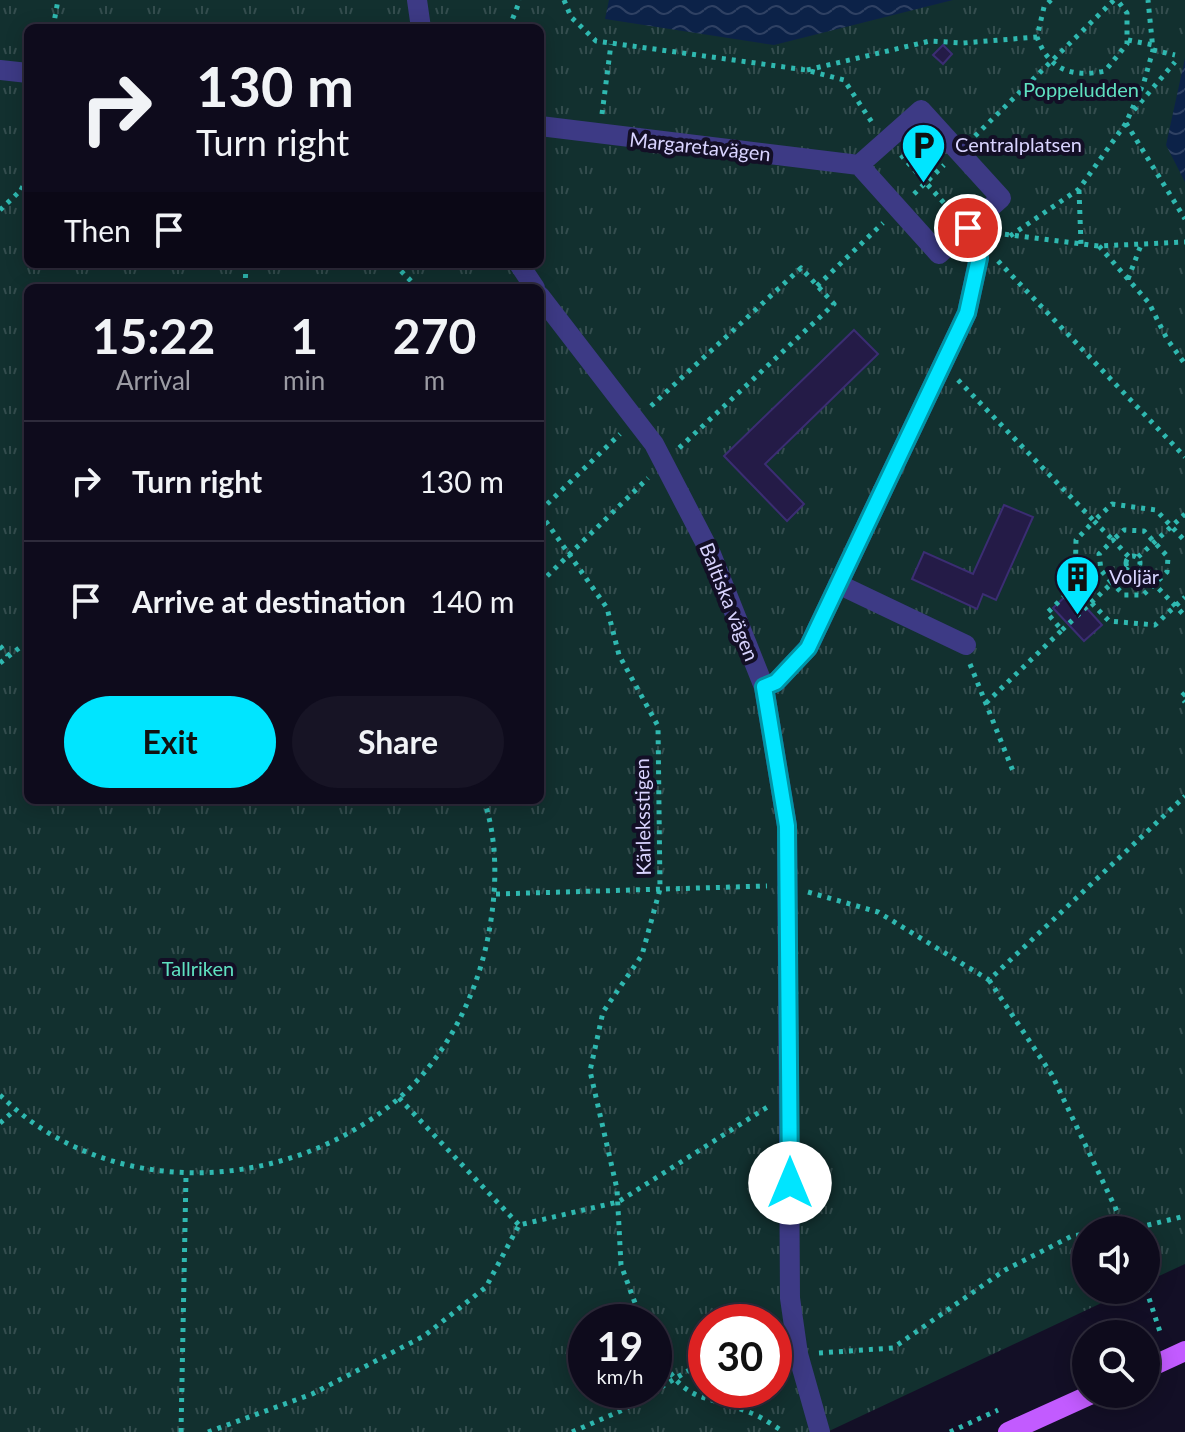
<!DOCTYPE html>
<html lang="en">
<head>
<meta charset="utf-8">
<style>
	body { margin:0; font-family:Lato,sans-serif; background:#171425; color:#f1f3f6; height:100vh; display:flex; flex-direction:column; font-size:30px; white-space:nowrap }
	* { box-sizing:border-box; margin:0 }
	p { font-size:26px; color:#9b9ba3 }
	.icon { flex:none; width:44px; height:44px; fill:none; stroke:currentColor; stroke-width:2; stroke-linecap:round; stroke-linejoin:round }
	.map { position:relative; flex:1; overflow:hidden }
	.side { position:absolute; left:24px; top:284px; width:520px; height:520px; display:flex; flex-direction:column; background:#0e0b1c; border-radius:12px; box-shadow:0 4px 20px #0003,0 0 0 2px #2e2b3b }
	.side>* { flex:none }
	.top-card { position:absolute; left:24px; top:24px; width:520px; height:244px; border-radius:12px; box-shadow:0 4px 20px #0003,0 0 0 2px #2e2b3b; background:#0e0b1c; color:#f1f3f6; overflow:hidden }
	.tools { position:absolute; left:1072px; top:1216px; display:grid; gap:16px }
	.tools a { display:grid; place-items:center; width:88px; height:88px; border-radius:50%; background:#0e0b1c; box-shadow:0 4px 20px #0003,0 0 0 2px #2e2b3b; font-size:40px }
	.speed { position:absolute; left:568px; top:1304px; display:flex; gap:16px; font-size:40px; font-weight:700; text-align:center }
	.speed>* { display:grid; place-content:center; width:104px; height:104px; border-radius:50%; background:#0e0b1c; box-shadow:0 4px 20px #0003,0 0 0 2px #2e2b3b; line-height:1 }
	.speed small { font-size:20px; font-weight:400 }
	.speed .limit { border:12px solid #d22; background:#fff; color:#111 }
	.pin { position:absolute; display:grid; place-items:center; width:68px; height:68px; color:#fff; margin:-34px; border:4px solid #fff; border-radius:50%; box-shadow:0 2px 8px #0007 }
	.me { position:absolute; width:88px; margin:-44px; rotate:0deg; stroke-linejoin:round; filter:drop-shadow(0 0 6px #0008) }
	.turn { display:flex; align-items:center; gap:28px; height:168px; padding:0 40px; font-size:36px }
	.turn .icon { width:104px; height:104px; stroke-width:2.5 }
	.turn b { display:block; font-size:56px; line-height:68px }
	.then { display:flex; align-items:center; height:76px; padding:0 40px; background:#0003; gap:16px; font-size:30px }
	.eta { display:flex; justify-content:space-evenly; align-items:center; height:136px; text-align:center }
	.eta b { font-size:48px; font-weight:700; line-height:56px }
	.primary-button { display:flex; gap:16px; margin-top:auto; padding:16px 40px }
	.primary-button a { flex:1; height:92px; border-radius:48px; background:#00e5ff; color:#111; font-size:32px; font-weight:700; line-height:92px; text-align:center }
	.primary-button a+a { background:#171425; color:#f1f3f6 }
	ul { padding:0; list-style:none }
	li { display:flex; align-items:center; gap:24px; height:120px; padding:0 40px; border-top:2px solid #2e2b3b }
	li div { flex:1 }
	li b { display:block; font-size:30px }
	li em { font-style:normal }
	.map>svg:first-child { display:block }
	.park { fill:url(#park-tufts); fill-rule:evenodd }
	.water { fill:url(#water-waves) }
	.building { fill:#241b47; stroke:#3b2d73; stroke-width:2 }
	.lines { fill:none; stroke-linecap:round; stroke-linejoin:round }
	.path { stroke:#2fb8b0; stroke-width:5; stroke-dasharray:4 6; stroke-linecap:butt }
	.minor { stroke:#3d3a85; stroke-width:20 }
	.major { stroke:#c25bff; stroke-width:20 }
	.route-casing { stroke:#0095a6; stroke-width:20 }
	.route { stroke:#00e5ff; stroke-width:14 }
	.labels { text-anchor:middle; stroke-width:8; stroke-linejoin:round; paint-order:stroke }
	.park-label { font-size:20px; fill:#5fe0c0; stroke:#130f26 }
	.poi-label { font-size:20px; fill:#d9d4ff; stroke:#130f26; text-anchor:start }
	.street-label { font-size:20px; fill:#d9d4ff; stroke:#130f26 }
</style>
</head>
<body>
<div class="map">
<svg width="1185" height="1432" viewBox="0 0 1185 1432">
	<defs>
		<pattern id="park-tufts" width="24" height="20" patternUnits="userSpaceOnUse" patternTransform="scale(2)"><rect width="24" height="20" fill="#12302f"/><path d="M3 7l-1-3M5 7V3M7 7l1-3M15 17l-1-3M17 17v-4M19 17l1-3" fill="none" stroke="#344d4e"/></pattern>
		<pattern id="water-waves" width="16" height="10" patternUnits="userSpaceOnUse" patternTransform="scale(2)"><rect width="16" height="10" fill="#0c2248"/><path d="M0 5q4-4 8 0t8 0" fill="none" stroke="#2f4163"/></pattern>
	</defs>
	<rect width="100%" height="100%" fill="#130f26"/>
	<path class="park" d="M0 0H1185V1264L1146 1282V1230H1086V1290H1129L827 1432H0ZM28 28H540V264H28ZM28 288H540V800H28ZM586 1322H654V1390H586ZM706 1322H774V1390H706Z"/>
	<path class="water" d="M609 0H953L774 45 605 19Z
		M1185 58V182L1166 145Z"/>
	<path class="building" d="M943 45 952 54 943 64 933 55Z
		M854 330 878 354 765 464 804 504 787 521 724 456Z
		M1004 505 1033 517 996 600 983 594 977 609 912 579 924 552 973 574Z
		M1071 591 1102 625 1084 641 1053 608Z"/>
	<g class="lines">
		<path class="path" d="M564 0 571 17 596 41 806 70 844 80 873 124
			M1051 0 1044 7 1037 37C1049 70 1072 78 1105 71L1127 44V13L1117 0
			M53 28 58 0
			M509 28 520 0
			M1128 40 1153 45
			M1153 50 1175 55
			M807 70 930 41 963 43 1037 37
			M1134 110 1175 62
			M602 114 611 44
			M1126 123 1185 219
			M975 136 1114 0
			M901 155 953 213
			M21 190 28 176
			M1079 190 1081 244
			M914 194 944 165
			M0 210 21 190H28
			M995 233 1099 246 1185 242
			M1010 236 1079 189 1126 123 1144 82 1153 50 1148 0
			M1099 246 1149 303 1167 339 1185 364
			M998 261 1185 457
			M394 264 418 288
			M1128 279 1141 245
			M817 286 883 223
			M245 288 246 264
			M958 380 1094 521 1112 504 1156 510 1185 541
			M651 406 801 268 834 304 678 449
			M540 511 620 434
			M540 513 607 608 619 655 658 726 660 889 642 955 603 1012 590 1071 617 1189 621 1265 642 1322
			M1126 563a7 7 0 1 1 14 0a7 7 0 1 1-14 0Z
			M1138 557 1185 514
			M1128 567 1112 583 1124 595H1143L1167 572 1168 557 1144 531 1124 530 1113 540 1094 521 1076 540 1075 586 1109 621 1155 625 1185 597
			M1138 567 1185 616
			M540 583 648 478
			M1062 630 1112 583 1101 570 1099 554 1113 540 1129 557
			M0 646 8 655
			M0 663 28 641
			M970 664 1013 771
			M1185 693 1181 697 1185 702
			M986 703 1062 630 1047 613 1075 586
			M808 892 878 912 989 980 1185 796
			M496 894 767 886
			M989 980 1052 1075 1126 1230
			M0 1095C108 1202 286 1194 398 1099 447 1057 478 993 489 932 497 888 498 842 484 800
			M399 1098 519 1225
			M0 1123 15 1110
			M1128 1230 1185 1216
			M1146 1289 1161 1335
			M654 1348C688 1406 696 1391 751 1413 762 1417 774 1426 784 1432
			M819 1353 893 1348 1005 1270 1072 1236 1086 1234
			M181 1432 186 1175
			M208 1432 312 1394 424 1336 486 1287 519 1225 618 1202 769 1106
			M572 1432 625 1409 691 1369 706 1366
			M950 1432 998 1410"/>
		<path class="minor" d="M417 0 421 28
			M0 70 28 73
			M921 110 1001 198 939 254 859 165Z
			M540 126 859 165
			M519 264 535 288
			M540 296 654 444 711 554 764 687 787 826 790 1298 798 1354 820 1432
			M838 584 966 645
			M764 687 776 682 808 648 967 313 979 258 968 228"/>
		<path class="major" d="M1146 1369 1185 1351
			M1008 1432 1092 1394"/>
	</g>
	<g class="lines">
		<defs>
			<path id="route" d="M790 1183 787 826 764 687 776 682 808 648 967 313 979 258 968 228"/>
		</defs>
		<use href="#route" class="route-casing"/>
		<use href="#route" class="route"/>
	</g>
	<defs>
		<symbol id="parking-pin" viewBox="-11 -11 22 30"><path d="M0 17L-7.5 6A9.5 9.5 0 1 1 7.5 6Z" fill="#00e5ff" stroke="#130f26"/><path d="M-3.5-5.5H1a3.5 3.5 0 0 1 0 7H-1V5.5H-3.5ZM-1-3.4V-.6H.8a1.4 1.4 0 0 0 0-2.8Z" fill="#111"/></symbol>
		<symbol id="building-pin" viewBox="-11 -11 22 30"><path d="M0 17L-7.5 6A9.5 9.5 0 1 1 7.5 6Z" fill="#00e5ff" stroke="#130f26"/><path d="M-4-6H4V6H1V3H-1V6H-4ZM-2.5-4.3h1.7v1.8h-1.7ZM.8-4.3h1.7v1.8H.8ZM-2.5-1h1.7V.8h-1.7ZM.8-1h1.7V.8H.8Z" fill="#111"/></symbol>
	</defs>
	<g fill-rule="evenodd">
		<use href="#parking-pin" x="898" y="120" width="51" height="69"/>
		<use href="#building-pin" x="1052" y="552" width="51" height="69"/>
	</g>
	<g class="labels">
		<g class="park-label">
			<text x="1081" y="97">Poppeludden</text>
			<text x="198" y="976">Tallriken</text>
		</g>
		<g class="poi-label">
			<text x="955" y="152">Centralplatsen</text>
			<text x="1109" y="584">Voljär</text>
		</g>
		<g class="street-label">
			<text transform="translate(700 147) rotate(6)" y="7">Margaretavägen</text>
			<text transform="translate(729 602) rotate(68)" y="7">Baltiska vägen</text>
			<text transform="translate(643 817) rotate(-91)" y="7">Kärleksstigen</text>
		</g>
	</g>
</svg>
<div class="tools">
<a><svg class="icon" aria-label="sound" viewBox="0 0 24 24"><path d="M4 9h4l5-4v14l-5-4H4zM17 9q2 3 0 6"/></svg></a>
<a><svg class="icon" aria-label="search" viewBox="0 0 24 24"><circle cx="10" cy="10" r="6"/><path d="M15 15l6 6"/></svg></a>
</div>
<div class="speed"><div>19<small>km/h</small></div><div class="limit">30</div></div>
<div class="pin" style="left:968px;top:228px;background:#d93025"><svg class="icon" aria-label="arrive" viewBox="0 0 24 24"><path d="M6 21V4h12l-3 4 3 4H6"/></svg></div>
<svg class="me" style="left:790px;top:1183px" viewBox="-20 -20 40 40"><circle r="19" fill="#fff"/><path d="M0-13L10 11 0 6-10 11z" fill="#00e5ff"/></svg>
<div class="top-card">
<div class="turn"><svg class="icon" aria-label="right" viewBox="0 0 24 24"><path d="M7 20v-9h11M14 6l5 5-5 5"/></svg><div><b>130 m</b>Turn right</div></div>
<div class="then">Then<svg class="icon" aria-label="arrive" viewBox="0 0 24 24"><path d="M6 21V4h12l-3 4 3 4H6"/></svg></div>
</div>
<section class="side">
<div class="eta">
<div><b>15:22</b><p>Arrival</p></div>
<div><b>1</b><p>min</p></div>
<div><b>270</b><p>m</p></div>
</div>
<ul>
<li><svg class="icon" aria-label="right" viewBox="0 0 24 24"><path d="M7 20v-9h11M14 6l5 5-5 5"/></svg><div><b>Turn right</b></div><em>130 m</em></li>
<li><svg class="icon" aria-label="arrive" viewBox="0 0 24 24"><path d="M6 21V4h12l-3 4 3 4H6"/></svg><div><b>Arrive at destination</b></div><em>140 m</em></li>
</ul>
<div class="primary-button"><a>Exit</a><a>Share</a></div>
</section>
</div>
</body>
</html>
